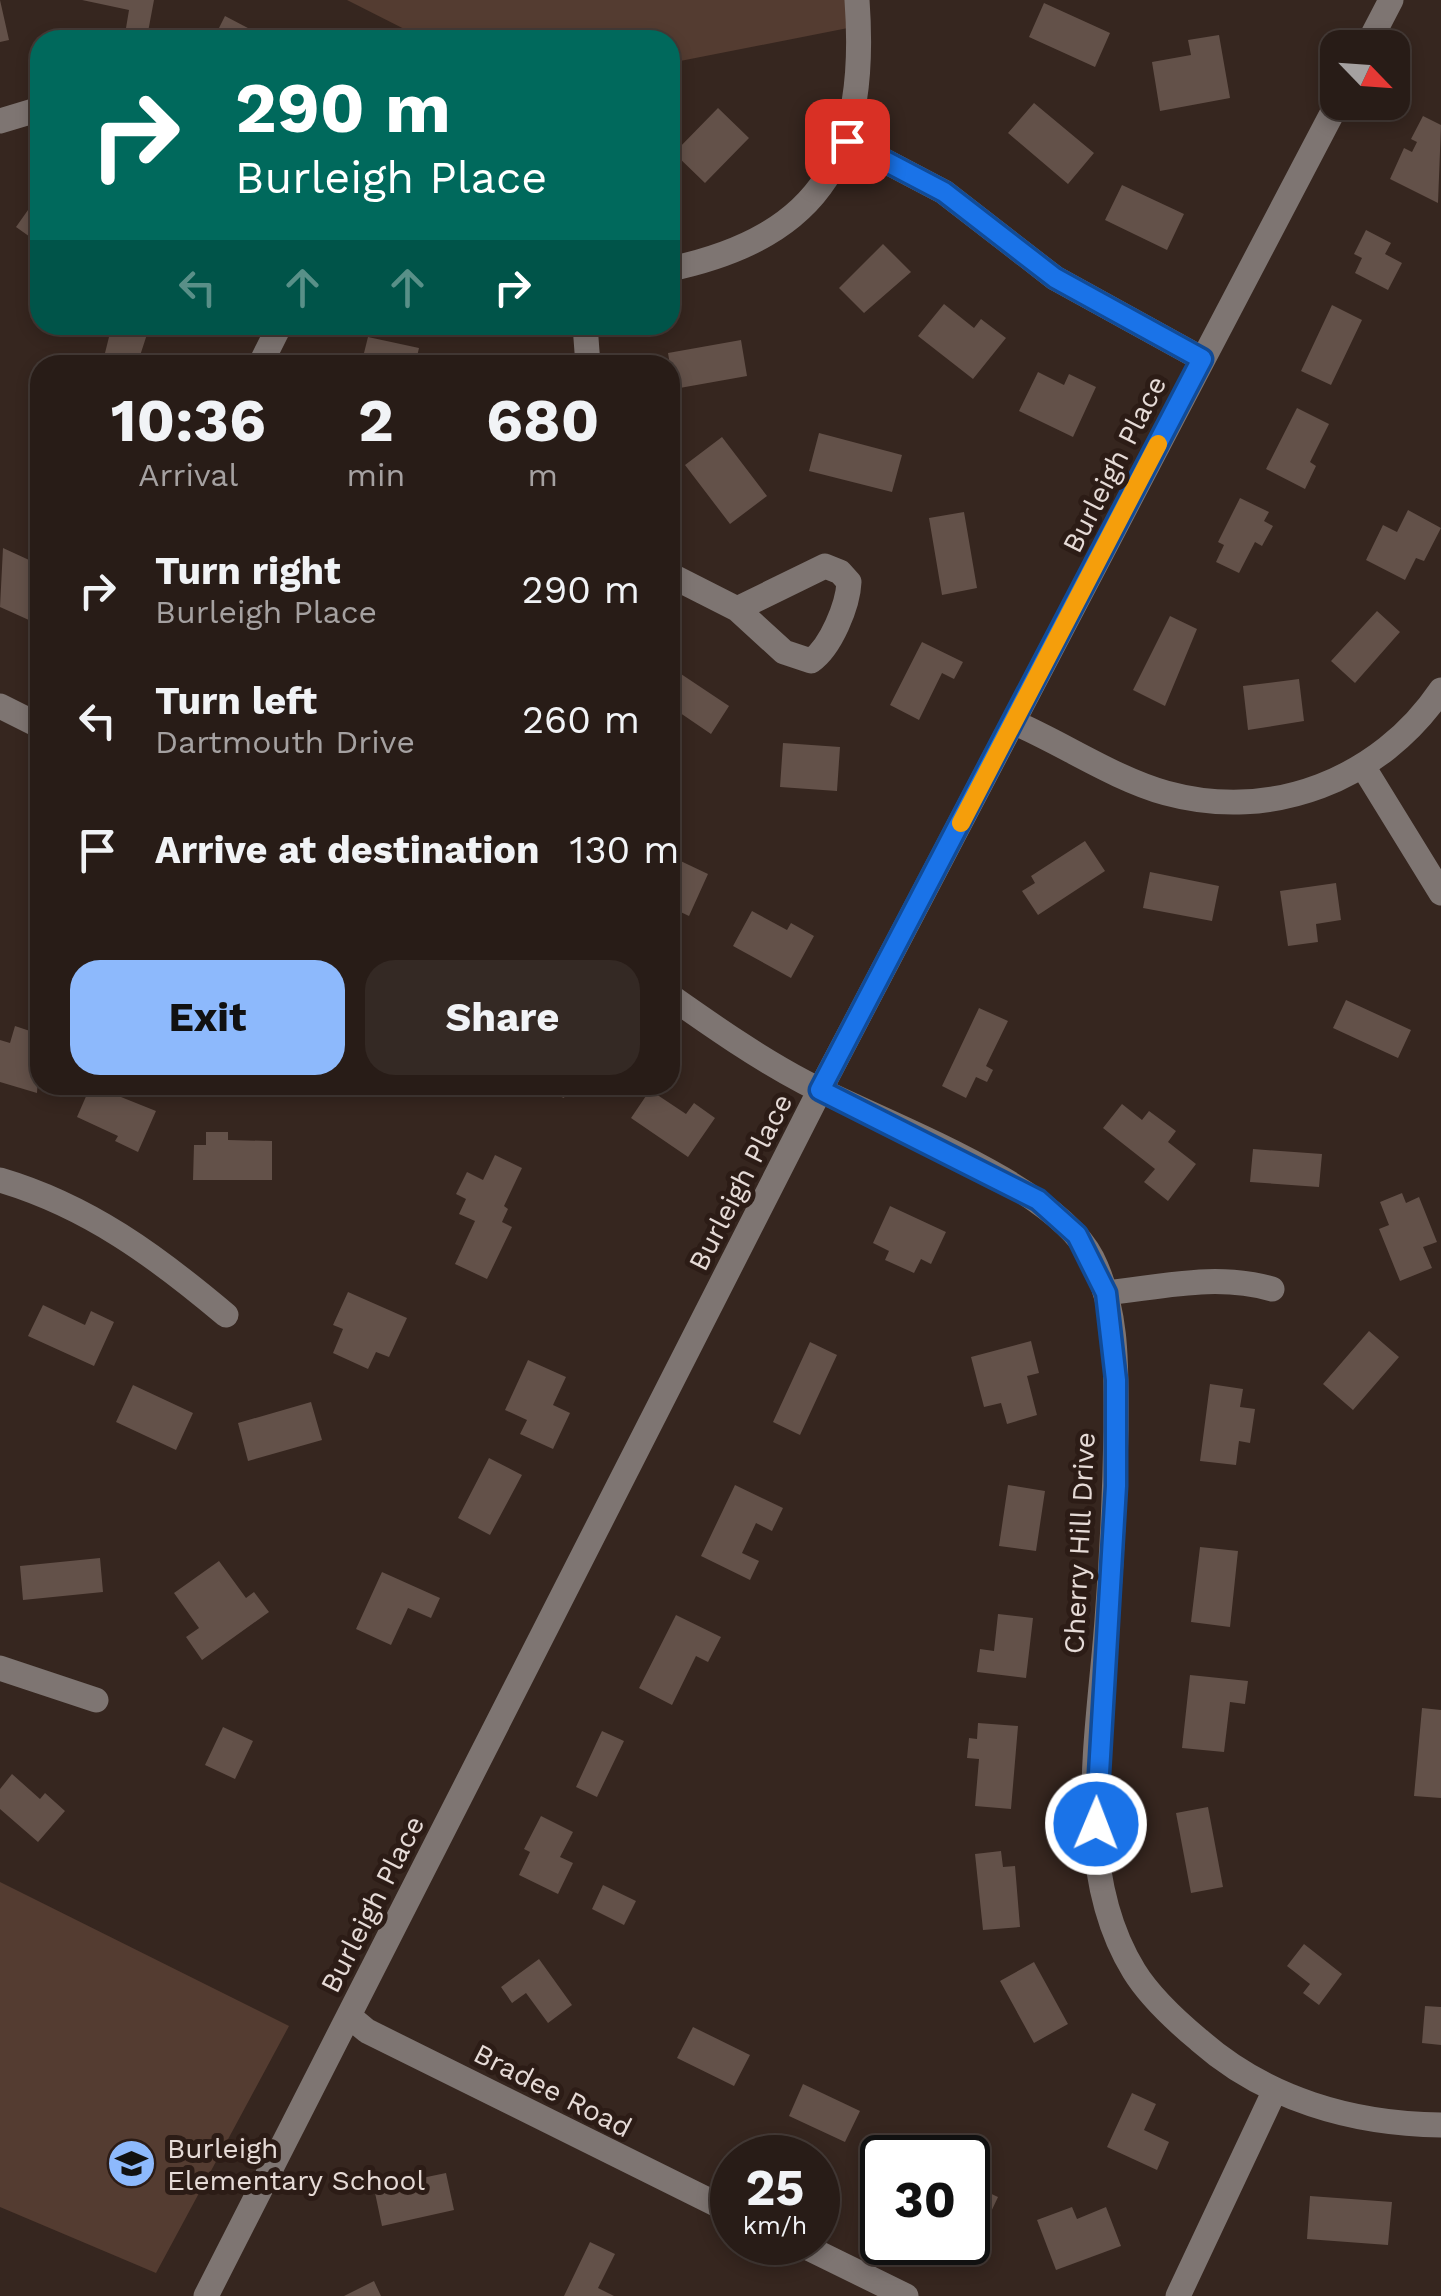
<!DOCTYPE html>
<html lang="en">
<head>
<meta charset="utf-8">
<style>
	body { margin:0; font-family:"Work Sans",sans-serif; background:#342924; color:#f1f3f6; height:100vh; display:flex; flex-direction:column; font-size:38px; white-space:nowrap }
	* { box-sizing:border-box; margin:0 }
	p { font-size:32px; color:#a5a1a1 }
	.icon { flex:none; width:55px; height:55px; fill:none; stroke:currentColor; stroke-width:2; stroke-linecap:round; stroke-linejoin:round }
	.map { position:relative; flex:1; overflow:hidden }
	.panel { position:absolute; left:30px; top:355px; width:650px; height:740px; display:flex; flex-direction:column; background:#281c17; border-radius:30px; box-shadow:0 5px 15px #0003,0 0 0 2px #443a36 }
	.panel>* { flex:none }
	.guide { position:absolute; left:30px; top:30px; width:650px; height:305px; border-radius:30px; box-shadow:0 5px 15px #0003,0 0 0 2px #443a36; background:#00695c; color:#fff; overflow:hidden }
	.needle { width:65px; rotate:115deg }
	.controls { position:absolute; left:1320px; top:30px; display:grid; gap:20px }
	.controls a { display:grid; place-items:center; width:90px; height:90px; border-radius:20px; background:#281c17; box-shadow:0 5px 15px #0003,0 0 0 2px #443a36; font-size:50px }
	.speed { position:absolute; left:710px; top:2135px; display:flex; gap:20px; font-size:50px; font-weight:700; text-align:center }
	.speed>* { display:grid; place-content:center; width:130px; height:130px; border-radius:50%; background:#281c17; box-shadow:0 5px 15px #0003,0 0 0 2px #443a36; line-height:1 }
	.speed small { font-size:25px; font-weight:400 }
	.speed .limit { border:5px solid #111; border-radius:15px; background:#fff; color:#111 }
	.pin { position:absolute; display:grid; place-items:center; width:85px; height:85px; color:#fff; margin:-42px; border-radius:20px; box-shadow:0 5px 15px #0006 }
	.me { position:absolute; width:110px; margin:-55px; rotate:1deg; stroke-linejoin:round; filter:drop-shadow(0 0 8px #0008) }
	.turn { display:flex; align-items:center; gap:35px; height:210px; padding:0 40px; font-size:45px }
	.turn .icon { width:130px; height:130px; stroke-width:2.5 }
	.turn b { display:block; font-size:70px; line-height:85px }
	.lanes { display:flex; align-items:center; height:95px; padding:0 40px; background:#0003; justify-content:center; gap:50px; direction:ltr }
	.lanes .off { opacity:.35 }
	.eta { display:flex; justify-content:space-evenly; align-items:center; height:170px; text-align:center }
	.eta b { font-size:60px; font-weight:700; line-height:70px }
	.action { display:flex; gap:20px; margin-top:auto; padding:20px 40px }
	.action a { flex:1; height:115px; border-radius:30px; background:#8db9fc; color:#111; font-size:40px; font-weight:700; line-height:115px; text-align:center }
	.action a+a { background:#342924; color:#f1f3f6 }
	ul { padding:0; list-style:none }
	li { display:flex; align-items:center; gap:30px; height:130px; padding:0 40px }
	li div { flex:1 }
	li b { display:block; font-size:38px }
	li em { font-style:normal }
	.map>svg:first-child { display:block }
	.green { fill:#543c31 }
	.building { fill:#635149 }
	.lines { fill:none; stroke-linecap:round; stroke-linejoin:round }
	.minor { stroke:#7e7572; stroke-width:25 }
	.route-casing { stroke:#114b97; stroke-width:25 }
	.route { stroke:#1a73e8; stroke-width:18 }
	.slow { stroke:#f59e0b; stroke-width:18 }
	.labels { text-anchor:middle; stroke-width:10; stroke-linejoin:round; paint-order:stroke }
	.street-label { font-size:28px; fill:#e6dbd7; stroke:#2c1c16 }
	.poi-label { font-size:28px; fill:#e6dbd7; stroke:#2c1c16; text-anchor:start }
</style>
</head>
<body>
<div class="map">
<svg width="1441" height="2296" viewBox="0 0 1441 2296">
	<rect width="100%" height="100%" fill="#36261f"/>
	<path class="green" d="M347 0H847L848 28 670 63V40H426Z
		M0 1882 289 2026 156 2273 0 2207Z"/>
	<path class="building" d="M0 0 9 40 0 42Z
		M82 0H154L148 32 126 28 129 10Z
		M1044 3 1110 33 1095 67 1029 37Z
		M225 16 271 40H213Z
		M1219 35 1230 98 1160 111 1152 62 1191 55 1188 40Z
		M1034 103 1094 153 1068 184 1008 133Z
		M718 108 749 138 705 183 674 153Z
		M1423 116 1441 125 1438 203 1390 179 1404 148 1412 152 1417 142 1411 139Z
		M1122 185 1184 214 1167 250 1105 220Z
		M40 193V244L16 227Z
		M1366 230 1391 243 1385 254 1402 263 1388 290 1355 273 1362 258 1354 254Z
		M883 244 911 272 864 313 839 288Z
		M944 304 974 328 981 319 1006 338 973 379 918 336Z
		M1332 305 1362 320 1331 385 1301 371Z
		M112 325H150L137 365H102Z
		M368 337 419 348 415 365H361Z
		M741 340 747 376 674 389 668 353Z
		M515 357V365H466V362Z
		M1038 372 1064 385 1069 374 1096 387 1073 437 1019 411Z
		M1297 408 1329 424 1310 462 1316 466 1305 489 1266 469Z
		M819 433 902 455 892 492 809 471Z
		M722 437 767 496 730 524 685 465Z
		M1240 498 1269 512 1264 521 1273 526 1262 546 1255 542 1239 573 1216 562 1224 545 1218 542Z
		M1408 510 1441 528 1424 561 1416 558 1405 580 1366 560 1383 525 1397 532Z
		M964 512 977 588 942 595 929 518Z
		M3 548 40 565V625L0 607Z
		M1377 611 1400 632 1355 683 1331 661Z
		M1170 616 1197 629 1165 706 1133 690Z
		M922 642 963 662 954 679 942 673 919 720 890 705Z
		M675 670 729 706 711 734 670 706V677Z
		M1299 679 1304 721 1248 730 1243 686Z
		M783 743 840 747 837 791 780 787Z
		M1085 841 1105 871 1038 915 1022 891 1035 883 1031 876Z
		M670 856 708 874 689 916 670 907Z
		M1150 872 1219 886 1212 921 1143 908Z
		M1336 883 1341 920 1316 924 1318 942 1288 946 1280 891Z
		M752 911 787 930 791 923 814 936 791 978 733 946Z
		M1346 1000 1411 1030 1398 1058 1333 1028Z
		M979 1008 1008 1021 986 1066 993 1070 987 1082 976 1077 966 1098 942 1086Z
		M15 1026 33 1032 30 1041 40 1044 37 1093 0 1082V1040L10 1043Z
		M91 1085 156 1111 138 1152 115 1141 118 1136 77 1117Z
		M529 1085H569L564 1098Z
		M650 1090 686 1114 694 1103 715 1118 688 1157 631 1118Z
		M1122 1104 1142 1120 1149 1111 1176 1131 1168 1142 1196 1164 1168 1201 1144 1182 1155 1169 1103 1128Z
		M206 1132H228V1140L272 1141V1180H193L194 1145H206Z
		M1253 1149 1322 1154 1319 1187 1250 1182Z
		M495 1155 522 1168 504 1206 508 1209 502 1222 512 1227 487 1279 455 1264 475 1221 459 1214 466 1199 456 1194 467 1172 483 1180Z
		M1402 1193 1406 1203 1419 1197 1437 1242 1423 1247 1432 1268 1400 1281 1379 1229 1389 1225 1380 1202Z
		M890 1206 946 1232 931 1264 921 1259 914 1273 885 1260 889 1251 873 1243Z
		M348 1292 407 1318 389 1357 376 1352 368 1369 333 1353 343 1329 333 1325Z
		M43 1305 85 1325 91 1311 114 1322 94 1366 28 1336Z
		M1369 1331 1399 1357 1353 1410 1323 1384Z
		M1031 1341 1039 1373 1027 1376 1037 1415 1007 1424 1001 1403 984 1407 971 1357Z
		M810 1342 837 1355 800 1435 773 1422Z
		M528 1360 566 1377 553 1405 570 1413 553 1449 520 1434 527 1420 505 1410Z
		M1210 1384 1243 1389 1240 1407 1255 1409 1250 1443 1239 1441 1236 1465 1200 1461Z
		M133 1385 193 1413 176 1450 116 1422Z
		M311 1402 322 1440 248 1461 238 1423Z
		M489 1458 522 1475 490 1535 458 1518Z
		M735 1485 783 1508 772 1531 756 1523 742 1553 759 1561 750 1580 701 1556Z
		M1008 1485 1045 1491 1036 1551 999 1546Z
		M1200 1547 1238 1551 1230 1627 1191 1622Z
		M100 1558 103 1592 23 1600 20 1566Z
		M219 1561 246 1598 254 1592 269 1612 202 1660 186 1637 199 1628 174 1593Z
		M382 1572 440 1598 431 1618 408 1608 391 1645 356 1629Z
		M998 1614 1033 1618 1026 1678 977 1672 980 1649 994 1651Z
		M676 1615 721 1637 708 1662 696 1656 672 1705 639 1688Z
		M1190 1675 1248 1681 1245 1704 1230 1702 1224 1752 1182 1748Z
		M1422 1708 1441 1710V1798L1414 1796Z
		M978 1723 1018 1726 1011 1809 975 1806 979 1759 967 1758 969 1738 977 1739Z
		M223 1727 253 1741 235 1779 205 1765Z
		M602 1731 624 1741 597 1797 576 1787Z
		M12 1774 40 1799 45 1793 65 1811 38 1842 0 1809V1789Z
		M1208 1807 1223 1887 1191 1893 1176 1813Z
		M541 1816 573 1832 560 1857 573 1863 558 1894 519 1875 530 1852 524 1849Z
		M1001 1851 1003 1867 1015 1866 1020 1927 983 1930 975 1854Z
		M603 1885 636 1901 624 1925 592 1909Z
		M1304 1944 1342 1974 1319 2005 1303 1993 1310 1984 1287 1966Z
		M539 1959 572 2005 548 2023 526 1993 512 2003 501 1987Z
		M1034 1962 1068 2024 1034 2043 1000 1981Z
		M1425 2006 1441 2007V2045L1422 2043Z
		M693 2027 750 2055 734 2086 677 2058Z
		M803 2084 860 2111 845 2142 789 2116Z
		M1132 2093 1156 2104 1144 2130 1169 2142 1157 2170 1107 2147Z
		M446 2173 454 2210 382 2226 374 2188Z
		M968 2183 998 2197 982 2231 968 2224Z
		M1310 2196 1392 2202 1388 2245 1307 2239Z
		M1072 2207 1077 2219 1106 2207 1121 2246 1056 2270 1037 2220Z
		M590 2242 615 2254 598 2288 614 2296H564Z
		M374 2281 381 2296H344Z"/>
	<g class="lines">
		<path class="minor" d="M1366 48 1391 0
			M0 121 40 109
			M847 141 944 192 1055 278 1202 359
			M670 269C825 236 868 151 857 0
			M585 325 588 365
			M260 365 280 325
			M825 566 840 572 849 582C848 605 831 647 811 661L784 652 737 609Z
			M670 575 737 609
			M0 706 40 726
			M1013 722C1064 744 1113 778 1166 793 1272 822 1380 780 1441 690
			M1364 768 1441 893
			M670 996C714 1027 757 1057 804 1082 880 1122 1054 1183 1092 1258 1119 1312 1116 1371 1116 1429 1115 1493 1112 1556 1107 1620 1099 1732 1071 1869 1134 1971 1150 1997 1175 2020 1199 2040 1266 2099 1352 2124 1441 2125
			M0 1180C88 1206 156 1256 226 1315
			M1106 1293C1162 1287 1216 1273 1272 1289
			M0 1668 96 1700
			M349 2016 367 2031 732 2212
			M796 2242 906 2296
			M206 2296 820 1090 1338 102
			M1178 2296 1275 2090"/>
	</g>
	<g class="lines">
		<defs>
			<path id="route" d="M847 141 944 192 1055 278 1202 359 820 1090 1038 1200 1077 1235 1106 1293 1116 1380V1486L1096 1824"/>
		</defs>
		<use href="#route" class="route-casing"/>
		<use href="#route" class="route"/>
		<path class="slow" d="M961 823 1158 444"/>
	</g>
	<defs>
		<symbol id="school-disc" viewBox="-11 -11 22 22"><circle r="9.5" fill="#8db9fc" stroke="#2c1c16"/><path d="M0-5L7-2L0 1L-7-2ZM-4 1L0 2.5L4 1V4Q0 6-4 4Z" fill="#111"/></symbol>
	</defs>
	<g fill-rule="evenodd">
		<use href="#school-disc" x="104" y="2136" width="55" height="55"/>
	</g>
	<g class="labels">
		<g class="street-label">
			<text transform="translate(1114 464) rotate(-63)" y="10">Burleigh Place</text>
			<text transform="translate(740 1182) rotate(-63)" y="10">Burleigh Place</text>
			<text transform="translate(1079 1543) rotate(-87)" y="10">Cherry Hill Drive</text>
			<text transform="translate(372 1904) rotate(-63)" y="10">Burleigh Place</text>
			<text transform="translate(553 2090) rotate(27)" y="10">Bradee Road</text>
		</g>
		<g class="poi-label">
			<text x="167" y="2158">Burleigh<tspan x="167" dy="32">Elementary School</tspan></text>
		</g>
	</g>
</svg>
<div class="controls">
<a><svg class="needle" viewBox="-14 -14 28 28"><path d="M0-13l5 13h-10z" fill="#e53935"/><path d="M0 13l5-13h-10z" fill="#a5a1a1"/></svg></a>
</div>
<div class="speed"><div>25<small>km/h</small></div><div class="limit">30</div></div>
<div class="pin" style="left:847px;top:141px;background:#d93025"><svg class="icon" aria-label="arrive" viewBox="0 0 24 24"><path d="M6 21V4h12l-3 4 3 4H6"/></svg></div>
<svg class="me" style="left:1096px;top:1824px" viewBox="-20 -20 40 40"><circle r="17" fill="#1a73e8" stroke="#fff" stroke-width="3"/><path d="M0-11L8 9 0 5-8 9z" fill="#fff"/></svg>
<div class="guide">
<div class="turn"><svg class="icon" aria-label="right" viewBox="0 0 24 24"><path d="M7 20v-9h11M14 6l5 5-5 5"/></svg><div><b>290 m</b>Burleigh Place</div></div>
<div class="lanes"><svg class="icon off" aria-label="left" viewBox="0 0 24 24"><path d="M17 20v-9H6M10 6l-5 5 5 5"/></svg><svg class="icon off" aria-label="ahead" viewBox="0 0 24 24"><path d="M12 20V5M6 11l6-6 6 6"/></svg><svg class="icon off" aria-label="ahead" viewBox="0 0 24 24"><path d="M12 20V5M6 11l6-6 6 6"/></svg><svg class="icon" aria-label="right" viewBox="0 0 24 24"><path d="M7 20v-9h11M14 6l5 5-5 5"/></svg></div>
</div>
<section class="panel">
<div class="eta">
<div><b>10:36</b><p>Arrival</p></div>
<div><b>2</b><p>min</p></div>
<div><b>680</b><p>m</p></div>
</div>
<ul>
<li><svg class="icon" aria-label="right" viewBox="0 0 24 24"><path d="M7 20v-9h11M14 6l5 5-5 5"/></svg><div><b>Turn right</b><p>Burleigh Place</p></div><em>290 m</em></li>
<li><svg class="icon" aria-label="left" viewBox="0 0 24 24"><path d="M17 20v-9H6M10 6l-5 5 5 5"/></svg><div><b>Turn left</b><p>Dartmouth Drive</p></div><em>260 m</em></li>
<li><svg class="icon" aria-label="arrive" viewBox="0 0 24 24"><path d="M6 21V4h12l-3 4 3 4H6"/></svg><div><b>Arrive at destination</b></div><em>130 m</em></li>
</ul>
<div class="action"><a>Exit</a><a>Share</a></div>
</section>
</div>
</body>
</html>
